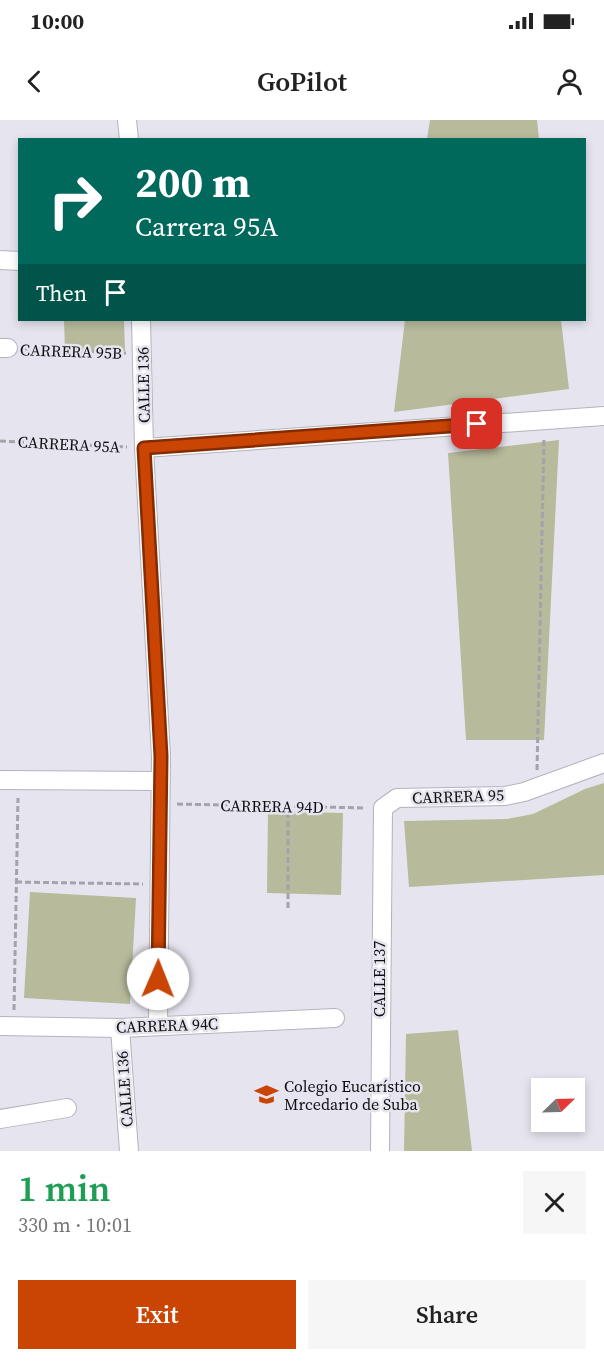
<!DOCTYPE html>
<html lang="en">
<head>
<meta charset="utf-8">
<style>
	body { margin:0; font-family:"Source Serif 4",serif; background:#f6f6f6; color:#222; height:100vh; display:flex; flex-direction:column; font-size:22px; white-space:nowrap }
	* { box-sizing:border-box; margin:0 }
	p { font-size:20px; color:#767676 }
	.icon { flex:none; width:33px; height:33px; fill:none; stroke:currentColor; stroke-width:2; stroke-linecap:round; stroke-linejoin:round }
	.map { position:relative; height:1031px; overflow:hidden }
	.panel { display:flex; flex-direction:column; background:#fff; flex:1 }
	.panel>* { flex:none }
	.guide { position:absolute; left:18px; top:18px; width:568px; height:183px; border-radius:0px; box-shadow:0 3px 9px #0003; background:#00695c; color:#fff; overflow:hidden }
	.needle { width:39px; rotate:67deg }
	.controls { position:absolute; left:531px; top:958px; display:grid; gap:12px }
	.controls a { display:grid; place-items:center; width:54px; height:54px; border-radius:0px; background:#fff; box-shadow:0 3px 9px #0003; font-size:30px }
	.pin { position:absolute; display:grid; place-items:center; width:51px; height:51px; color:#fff; margin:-26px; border-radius:12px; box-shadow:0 3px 9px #0006 }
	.me { position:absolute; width:66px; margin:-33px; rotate:1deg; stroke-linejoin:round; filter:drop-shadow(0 0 4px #0008) }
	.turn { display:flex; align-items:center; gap:21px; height:126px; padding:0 18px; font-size:27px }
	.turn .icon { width:78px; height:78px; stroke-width:2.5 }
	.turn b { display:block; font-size:42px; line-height:51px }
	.then { display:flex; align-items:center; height:57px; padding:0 18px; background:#0003; gap:12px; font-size:22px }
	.round { display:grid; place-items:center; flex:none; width:63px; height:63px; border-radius:0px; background:#f6f6f6 }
	.overview { display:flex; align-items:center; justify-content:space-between; height:102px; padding:0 18px }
	h1 { font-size:36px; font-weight:600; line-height:45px; color:#1e9e55 }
	.action { display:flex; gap:12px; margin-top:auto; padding:12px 18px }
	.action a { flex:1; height:69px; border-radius:0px; background:#ca4404; color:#fff; font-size:24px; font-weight:600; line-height:69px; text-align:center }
	.action a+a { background:#f6f6f6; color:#222 }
	.status { display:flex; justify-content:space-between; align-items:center; height:42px; padding:0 30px; background:#fff; direction:ltr }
	.status svg { height:16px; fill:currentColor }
	header { display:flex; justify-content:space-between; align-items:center; height:78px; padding:0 18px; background:#fff; font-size:27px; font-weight:600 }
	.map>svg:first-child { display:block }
	.green { fill:#b7ba9b }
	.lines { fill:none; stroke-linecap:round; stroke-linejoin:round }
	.minor-casing { stroke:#b4b3bc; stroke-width:20 }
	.path { stroke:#a4a3aa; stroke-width:3; stroke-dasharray:6 3; stroke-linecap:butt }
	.minor { stroke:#fff; stroke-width:18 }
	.route-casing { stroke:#832c03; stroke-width:15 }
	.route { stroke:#ca4404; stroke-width:10 }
	.labels { text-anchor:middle; stroke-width:5; stroke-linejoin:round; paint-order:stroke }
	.street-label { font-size:16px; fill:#0f0e11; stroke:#e6e5ef }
	.poi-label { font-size:16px; fill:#0f0e11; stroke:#e6e5ef; text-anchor:start }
</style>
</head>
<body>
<div class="status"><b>10:00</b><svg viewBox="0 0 49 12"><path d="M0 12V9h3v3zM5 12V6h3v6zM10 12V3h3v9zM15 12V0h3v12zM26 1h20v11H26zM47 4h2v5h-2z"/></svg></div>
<header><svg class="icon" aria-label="back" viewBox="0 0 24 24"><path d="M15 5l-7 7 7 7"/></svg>GoPilot<svg class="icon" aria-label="person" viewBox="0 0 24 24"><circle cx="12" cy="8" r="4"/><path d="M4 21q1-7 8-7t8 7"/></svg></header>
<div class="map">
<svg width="604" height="1031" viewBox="0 0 604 1031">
	<rect width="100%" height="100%" fill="#e6e5ef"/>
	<path class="green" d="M430 0H537L539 19H427Z
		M64 200H124L125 231H65Z
		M405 200H561L569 269 394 292Z
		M559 320 544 620H466L448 333Z
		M604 663V755L409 767 404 701 507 699 533 694 585 669Z
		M268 691 343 693 341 775 267 773Z
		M30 772 136 778 130 884 24 878Z
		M458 910 472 1031H404L406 914Z"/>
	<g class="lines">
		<defs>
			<path id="minor" d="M127 0 129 20
				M0 140 20 141
				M141 200 144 328 161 636 158 906
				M0 228H8
				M144 328 604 296
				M0 660 161 661
				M0 906 120 908 335 898
				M120 908 129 1031
				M0 999 67 988
				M380 1031 383 688 397 678 505 676 524 672 604 643"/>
		</defs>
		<use href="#minor" class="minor-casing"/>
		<path class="path" d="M25 229 126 233
			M0 321 127 327
			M537 650 544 318
			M177 684 366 688
			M16 762 143 764
			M288 788V686
			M14 890 18 678"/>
		<use href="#minor" class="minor"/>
	</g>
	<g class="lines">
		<defs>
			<path id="route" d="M158 859 161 636 144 328 477 304"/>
		</defs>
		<use href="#route" class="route-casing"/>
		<use href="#route" class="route"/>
	</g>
	<defs>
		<symbol id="school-bare" viewBox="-9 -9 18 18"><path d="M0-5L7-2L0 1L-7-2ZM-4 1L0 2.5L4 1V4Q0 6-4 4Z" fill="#ca4404" stroke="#e6e5ef" stroke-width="2.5" paint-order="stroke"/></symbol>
	</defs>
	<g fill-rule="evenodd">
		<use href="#school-bare" x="250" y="958" width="33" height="33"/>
	</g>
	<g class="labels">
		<g class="street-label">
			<text transform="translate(71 231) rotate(2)" y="6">CARRERA 95B</text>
			<text transform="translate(143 265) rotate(-91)" y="6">CALLE 136</text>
			<text transform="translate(69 324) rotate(3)" y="6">CARRERA 95A</text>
			<text transform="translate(458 676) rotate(-2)" y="6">CARRERA 95</text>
			<text transform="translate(272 686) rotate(1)" y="6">CARRERA 94D</text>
			<text transform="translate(379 859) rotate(-90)" y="6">CALLE 137</text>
			<text transform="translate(167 905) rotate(-2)" y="6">CARRERA 94C</text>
			<text transform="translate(124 969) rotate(-94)" y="6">CALLE 136</text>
		</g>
		<g class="poi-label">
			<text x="284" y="972">Colegio Eucarístico<tspan x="284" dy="18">Mrcedario de Suba</tspan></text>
		</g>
	</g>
</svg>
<div class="controls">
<a><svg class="needle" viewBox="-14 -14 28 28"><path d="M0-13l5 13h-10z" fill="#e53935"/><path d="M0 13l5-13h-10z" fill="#767676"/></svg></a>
</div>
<div class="pin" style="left:477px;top:304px;background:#d93025"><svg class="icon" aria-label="arrive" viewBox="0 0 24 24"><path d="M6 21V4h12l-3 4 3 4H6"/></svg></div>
<svg class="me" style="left:158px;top:859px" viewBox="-20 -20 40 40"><circle r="19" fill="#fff"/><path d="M0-13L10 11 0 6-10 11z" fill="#ca4404"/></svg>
<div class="guide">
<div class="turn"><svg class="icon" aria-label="right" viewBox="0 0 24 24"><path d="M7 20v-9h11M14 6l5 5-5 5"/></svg><div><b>200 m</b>Carrera 95A</div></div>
<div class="then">Then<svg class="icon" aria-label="arrive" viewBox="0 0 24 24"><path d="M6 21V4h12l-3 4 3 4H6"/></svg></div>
</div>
</div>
<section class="panel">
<div class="overview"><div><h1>1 min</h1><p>330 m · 10:01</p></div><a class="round"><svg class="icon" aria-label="close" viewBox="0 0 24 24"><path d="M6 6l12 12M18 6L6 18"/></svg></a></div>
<div class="action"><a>Exit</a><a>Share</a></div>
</section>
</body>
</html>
